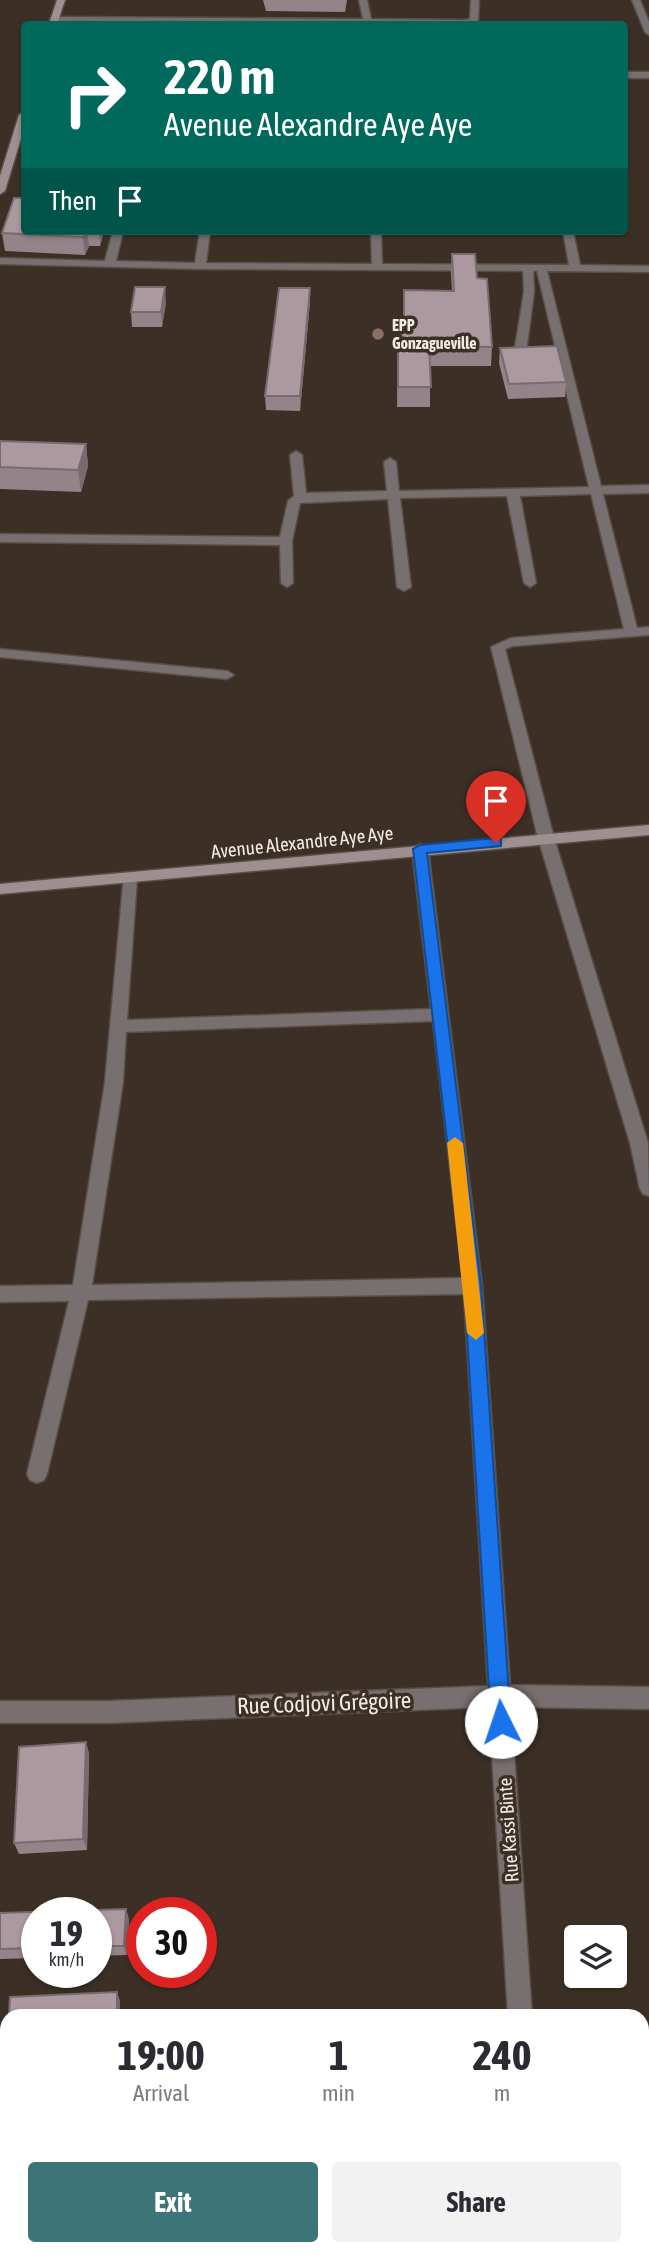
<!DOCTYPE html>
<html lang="en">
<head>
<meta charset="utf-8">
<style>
	body { margin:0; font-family:"Asap Condensed",sans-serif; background:#f2f2f3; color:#2b2b33; height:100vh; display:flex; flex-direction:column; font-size:26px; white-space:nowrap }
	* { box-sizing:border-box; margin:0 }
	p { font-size:23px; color:#7c7c81 }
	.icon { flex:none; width:38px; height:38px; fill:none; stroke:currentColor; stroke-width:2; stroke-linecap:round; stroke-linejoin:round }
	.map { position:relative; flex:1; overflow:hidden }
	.drawer { position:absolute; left:0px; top:2009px; width:649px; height:247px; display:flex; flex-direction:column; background:#fff; border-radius:21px 21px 0 0; box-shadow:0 2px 5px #0004 }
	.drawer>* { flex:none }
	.guide { position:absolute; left:21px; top:21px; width:607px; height:214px; border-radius:7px; box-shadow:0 2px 5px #0004; background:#00695c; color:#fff; overflow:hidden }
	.buttons { position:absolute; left:564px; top:1925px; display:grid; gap:14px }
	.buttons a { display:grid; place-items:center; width:63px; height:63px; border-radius:7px; background:#fff; box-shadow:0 2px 5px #0004; font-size:35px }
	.speed { position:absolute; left:21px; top:1897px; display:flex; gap:14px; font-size:35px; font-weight:700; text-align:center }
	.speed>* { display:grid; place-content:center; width:91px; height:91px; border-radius:50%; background:#fff; box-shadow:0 2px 5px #0004; line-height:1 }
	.speed small { font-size:18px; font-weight:400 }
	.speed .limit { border:10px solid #d22; background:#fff; color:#111 }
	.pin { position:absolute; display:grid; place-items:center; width:60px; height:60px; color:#fff; margin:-72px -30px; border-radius:50% 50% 50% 0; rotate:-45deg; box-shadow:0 0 7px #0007 }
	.pin .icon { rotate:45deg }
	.me { position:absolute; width:77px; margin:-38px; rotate:356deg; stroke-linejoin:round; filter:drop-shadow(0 0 5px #0008) }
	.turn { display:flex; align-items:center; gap:24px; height:147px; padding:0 28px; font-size:32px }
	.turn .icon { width:91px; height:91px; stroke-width:2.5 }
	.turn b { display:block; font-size:49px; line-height:60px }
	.then { display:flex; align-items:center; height:66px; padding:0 28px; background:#0003; gap:14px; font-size:26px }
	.eta { display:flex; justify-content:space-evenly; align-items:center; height:119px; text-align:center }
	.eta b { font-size:42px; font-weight:700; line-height:49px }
	.action { display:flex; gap:14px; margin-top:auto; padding:14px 28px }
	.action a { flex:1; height:80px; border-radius:7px; background:#3d7477; color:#fff; font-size:28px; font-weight:700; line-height:80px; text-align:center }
	.action a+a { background:#f2f2f3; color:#2b2b33 }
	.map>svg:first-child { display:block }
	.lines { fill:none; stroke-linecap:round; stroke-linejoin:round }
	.lane-casing { stroke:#594e44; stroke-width:3 }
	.street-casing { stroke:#594e44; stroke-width:3 }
	.secondary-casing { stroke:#594e44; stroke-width:3 }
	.lane { fill:#776f70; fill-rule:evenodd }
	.street { fill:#776f70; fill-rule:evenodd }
	.secondary { fill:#9e9091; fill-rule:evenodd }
	.wall { fill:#94848a }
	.shaded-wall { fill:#786b70 }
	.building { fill:#ac99a0; stroke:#786b70; stroke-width:2 }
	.route { fill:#1a73e8; stroke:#114b97; stroke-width:2 }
	.slow { fill:#f59e0b }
	.education-dot { fill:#8d6e63; stroke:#3c3026; stroke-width:2.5 }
	.labels { text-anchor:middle; stroke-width:7; stroke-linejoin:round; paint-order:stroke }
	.far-poi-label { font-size:16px; font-weight:bold; fill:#f2eae4; stroke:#3c3026; text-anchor:start }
	.street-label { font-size:19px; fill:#f2eae4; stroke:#3c3026 }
	.near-street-label { font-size:23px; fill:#f2eae4; stroke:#3c3026 }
</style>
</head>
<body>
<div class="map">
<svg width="649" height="2255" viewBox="0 0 649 2255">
	<rect width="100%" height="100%" fill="#3c3026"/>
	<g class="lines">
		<defs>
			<path id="lane" d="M528 265 533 268 534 292 526 353 520 356 514 353 524 292 523 268Z"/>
			<path id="street" d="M359 0H367L371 19 465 20 470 19 471 0H479L478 21 465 24 54 21 50 19 54 17 363 19Z
				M632 0H640L649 22V35L645 32Z
				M625 72H649V78H625Z
				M113 231H123L116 261 195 263 200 231H210L206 263 372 264 371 231H381L382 264 569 265 563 231H573L580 265 649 266V272L547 271 601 486 649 485V493L603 494 637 628 649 627V635L513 646 505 649 554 838 648 1143 649 1196 643 1194 640 1189 630 1143 538 838 491 647 511 638 624 629 591 494 520 496 536 583 530 587 524 583 507 496 400 498 411 587 404 591 397 587 388 499 300 503 292 541 293 583 287 587 281 583 280 545 0 542V534L280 537 288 501 294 496 290 455 296 451 302 455 306 493 387 491 384 462 390 458 396 462 399 491 589 487 537 271 200 269 0 264V258L105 261Z
				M0 649 227 671 234 675 227 679 0 657Z
				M420 844 428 849 482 1286 510 1685 649 1687V1709L511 1707 532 2016H508L489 1707 108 1723H0V1701H108L488 1686 464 1294 88 1300 47 1474 44 1480 37 1483 30 1480 27 1474 69 1301 0 1302V1286L73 1285 105 1082 124 874H134L137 878 127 1020 431 1009 412 849ZM433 1021 463 1278 92 1285 123 1082 126 1032Z
				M522 2249H548V2255H522Z"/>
			<path id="secondary" d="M57 0H65L57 24H49Z
				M24 112V128L5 191 0 194V176L19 115Z
				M649 825V835L0 894V884Z"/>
		</defs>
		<use href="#lane" class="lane-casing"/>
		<use href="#street" class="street-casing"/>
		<use href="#secondary" class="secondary-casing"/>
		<use href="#lane" class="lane"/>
		<use href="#street" class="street"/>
		<use href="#secondary" class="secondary"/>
	</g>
	<path class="wall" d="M263 0H347L345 12 266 11Z
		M24 231H104L100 246H89L85 255 5 251 2 233Z
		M452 254 477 278 492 347 491 366H430V407H397L398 329H403L404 290 452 291 451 273Z
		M310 288V302L300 411 266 410 265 396Z
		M166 302 162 327H132L131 312Z
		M500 348 566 382 565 397 508 399 499 363Z
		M0 441 86 444 88 466 81 492 0 489Z
		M86 1742 89 1754 87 1850 19 1854 14 1843Z
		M126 1909 129 1920 127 1955 96 1956V1913H37V1958L0 1959V1913Z"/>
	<path class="shaded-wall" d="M85 231H87L89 246 85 255 83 237Z
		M99 231H104L100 246Z
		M165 287 166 302 162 327 161 312Z
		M310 288V302L300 411V396Z
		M86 444 88 466 81 492 78 470Z
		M86 1742 89 1754 87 1850 83 1839Z
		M126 1909 129 1920 127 1955 124 1946Z
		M117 1992 120 2001V2016H117Z"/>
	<path class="building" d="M14 198H24V231H85L83 237 2 233Z
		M452 254H475L477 278 487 279 492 347 429 346 431 387H398V329H404V290L454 291Z
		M135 287H165L161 312H131Z
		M279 288H310L300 396H265Z
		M557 346 566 382 509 384 500 348Z
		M0 441 86 444 78 470 0 467Z
		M86 1742 83 1839 14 1843 19 1747Z
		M126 1909 124 1946H96V1913H37V1948L0 1949V1913Z
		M117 1992V2016H9L10 1997Z"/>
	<path class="route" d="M496 838 501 839V846L427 853 481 1286 511 1722 508 1729 501 1732 494 1729 491 1722 464 1286 413 849 420 845Z"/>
	<path class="slow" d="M455 1137 463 1143 484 1333 476 1340 467 1333 447 1143Z"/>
	<circle class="education-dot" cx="378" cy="334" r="7"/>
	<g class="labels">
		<g class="far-poi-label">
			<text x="392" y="331">EPP<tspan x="392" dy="18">Gonzagueville</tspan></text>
		</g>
		<g class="street-label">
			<text transform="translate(302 842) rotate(-6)" y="7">Avenue Alexandre Aye Aye</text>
			<text transform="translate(508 1830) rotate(-94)" y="7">Rue Kassi Binte</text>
		</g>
		<g class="near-street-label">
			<text transform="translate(324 1703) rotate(-2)" y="8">Rue Codjovi Grégoire</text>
		</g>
	</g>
</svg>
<div class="buttons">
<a><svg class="icon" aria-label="layers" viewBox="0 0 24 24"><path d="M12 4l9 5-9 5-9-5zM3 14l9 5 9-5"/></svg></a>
</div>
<div class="speed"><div>19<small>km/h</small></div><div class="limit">30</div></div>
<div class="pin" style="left:496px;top:843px;background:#d93025"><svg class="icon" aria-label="arrive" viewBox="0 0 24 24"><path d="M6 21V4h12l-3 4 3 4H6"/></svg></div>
<svg class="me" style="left:501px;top:1722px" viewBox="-20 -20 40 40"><circle r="19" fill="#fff"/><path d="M0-13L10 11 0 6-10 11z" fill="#1a73e8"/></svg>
<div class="guide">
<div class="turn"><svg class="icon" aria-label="right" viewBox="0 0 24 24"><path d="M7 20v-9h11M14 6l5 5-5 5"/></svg><div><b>220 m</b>Avenue Alexandre Aye Aye</div></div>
<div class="then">Then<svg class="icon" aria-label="arrive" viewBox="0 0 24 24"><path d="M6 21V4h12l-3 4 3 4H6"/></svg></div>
</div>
<section class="drawer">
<div class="eta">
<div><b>19:00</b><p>Arrival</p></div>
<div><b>1</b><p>min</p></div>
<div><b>240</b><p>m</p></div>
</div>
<div class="action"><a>Exit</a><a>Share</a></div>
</section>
</div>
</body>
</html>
